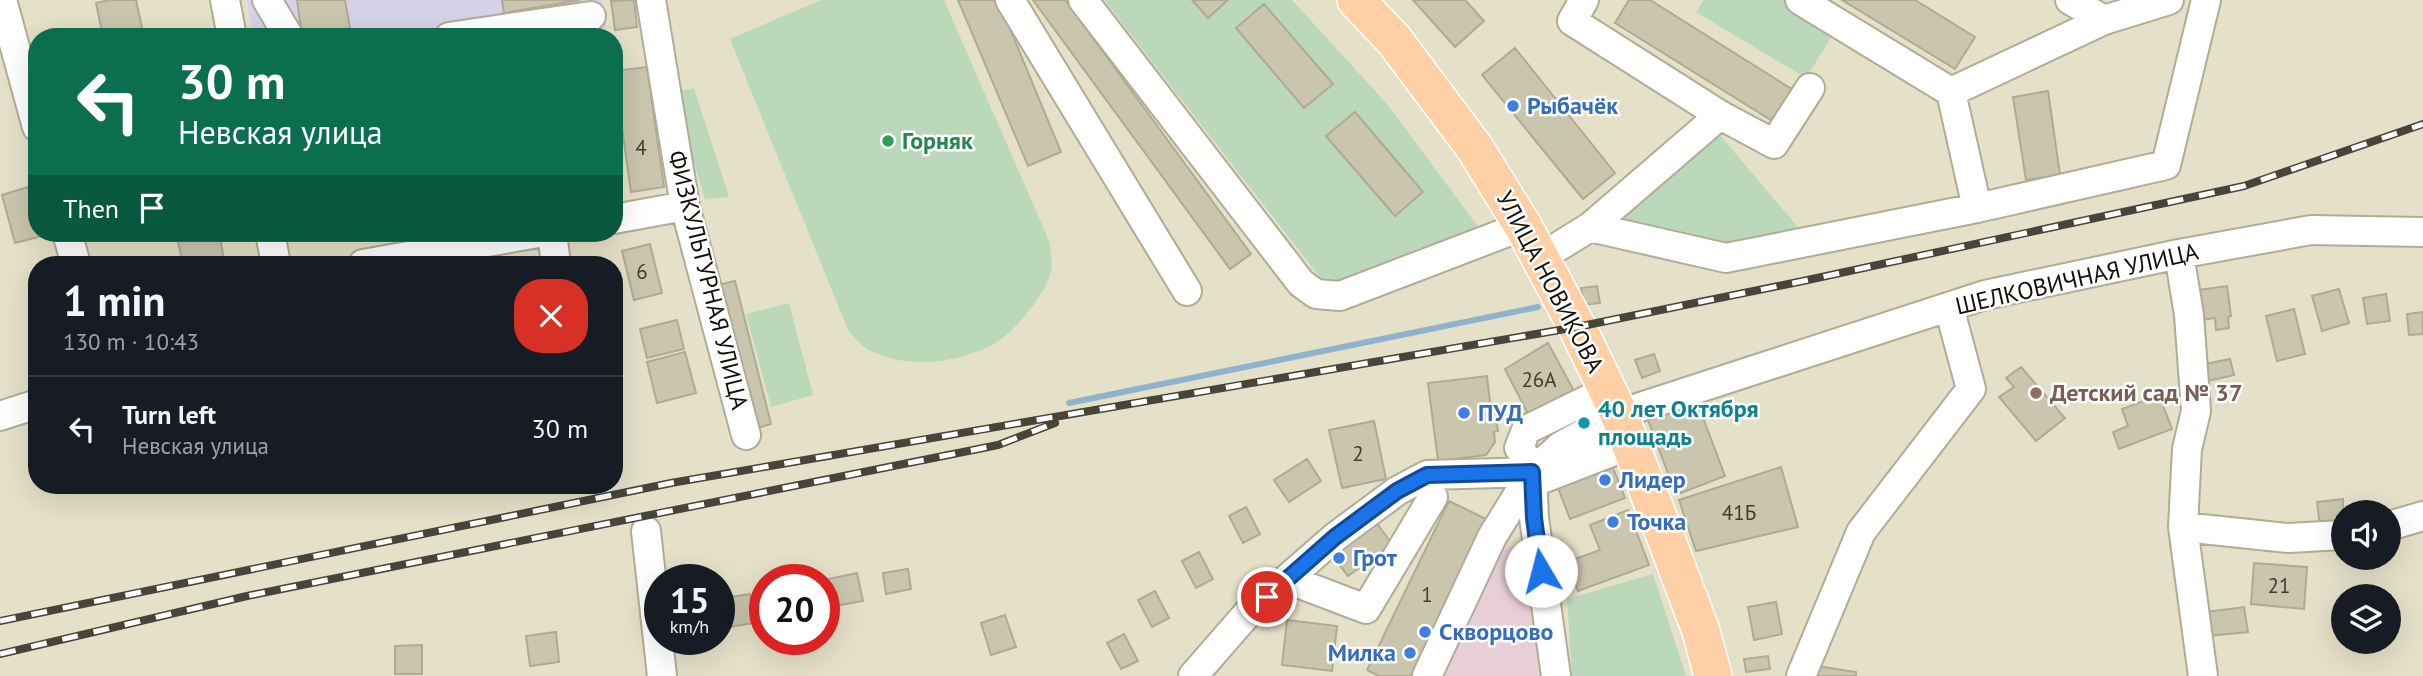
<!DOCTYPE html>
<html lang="en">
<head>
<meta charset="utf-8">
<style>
	body { margin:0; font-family:"PT Sans",sans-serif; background:#20242c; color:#f1f3f6; height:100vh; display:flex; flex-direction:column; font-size:26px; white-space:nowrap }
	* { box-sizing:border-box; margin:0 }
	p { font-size:23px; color:#9ea1a6 }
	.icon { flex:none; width:38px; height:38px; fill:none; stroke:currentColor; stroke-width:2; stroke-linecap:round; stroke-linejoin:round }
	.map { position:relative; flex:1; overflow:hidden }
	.drawer { position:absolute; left:28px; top:256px; width:595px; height:238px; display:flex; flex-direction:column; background:#171b24; border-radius:28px; box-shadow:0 7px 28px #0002 }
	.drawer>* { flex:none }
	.guide { position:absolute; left:28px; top:28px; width:595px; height:214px; border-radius:28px; box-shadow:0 7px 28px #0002; background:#0b6e4f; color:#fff; overflow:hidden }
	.fabs { position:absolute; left:2331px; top:500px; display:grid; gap:14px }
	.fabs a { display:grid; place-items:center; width:70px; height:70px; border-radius:50%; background:#171b24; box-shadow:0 7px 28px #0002; font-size:35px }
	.speed { position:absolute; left:644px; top:564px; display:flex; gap:14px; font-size:35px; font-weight:700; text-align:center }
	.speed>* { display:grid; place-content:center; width:91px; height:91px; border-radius:50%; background:#171b24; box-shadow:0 7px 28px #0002; line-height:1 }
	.speed small { font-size:18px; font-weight:400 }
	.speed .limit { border:10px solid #d22; background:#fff; color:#111 }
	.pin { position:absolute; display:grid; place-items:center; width:60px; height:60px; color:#fff; margin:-30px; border:4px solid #fff; border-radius:50%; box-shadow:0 2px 7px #0007 }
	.me { position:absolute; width:77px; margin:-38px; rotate:352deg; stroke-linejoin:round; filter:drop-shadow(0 0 5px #0008) }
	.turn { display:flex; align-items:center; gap:24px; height:147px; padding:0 35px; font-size:32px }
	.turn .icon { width:91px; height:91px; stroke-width:2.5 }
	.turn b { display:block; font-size:49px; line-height:60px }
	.then { display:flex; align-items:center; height:66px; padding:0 35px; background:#0003; gap:14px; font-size:26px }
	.round { display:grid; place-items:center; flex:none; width:74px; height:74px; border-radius:28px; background:#20242c }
	.headline { display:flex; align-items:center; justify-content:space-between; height:119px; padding:0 35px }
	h1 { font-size:42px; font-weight:700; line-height:52px }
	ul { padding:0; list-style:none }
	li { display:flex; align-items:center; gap:21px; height:105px; padding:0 35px; border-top:2px solid #363941 }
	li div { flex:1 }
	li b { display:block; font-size:26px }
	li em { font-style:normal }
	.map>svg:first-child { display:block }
	.commercial { fill:#e7ced7 }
	.medical { fill:#d7d2e7 }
	.green { fill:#bbd8bb }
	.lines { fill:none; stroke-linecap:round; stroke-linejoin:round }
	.stream { stroke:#90b3cc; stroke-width:6 }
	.building { fill:#cac5ad; stroke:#afaa93; stroke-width:2 }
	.minor-casing { stroke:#b1ac95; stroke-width:32 }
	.major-casing { stroke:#fff; stroke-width:40 }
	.minor { stroke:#fff; stroke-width:28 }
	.major { stroke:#ffd0a5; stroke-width:37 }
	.rail-casing { stroke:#474438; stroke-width:8 }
	.rail { stroke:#fff; stroke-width:5; stroke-dasharray:16; stroke-linecap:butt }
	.route-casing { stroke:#114b97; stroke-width:18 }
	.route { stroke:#1a73e8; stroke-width:12 }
	.shop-dot { fill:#3f7fe0; stroke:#fff; stroke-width:2.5 }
	.leisure-dot { fill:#2e9e5b; stroke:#fff; stroke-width:2.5 }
	.education-dot { fill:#8d6e63; stroke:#fff; stroke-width:2.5 }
	.culture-dot { fill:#0f9aa8; stroke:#fff; stroke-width:2.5 }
	.labels { text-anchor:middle; stroke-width:5; stroke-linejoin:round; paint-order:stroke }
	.number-label { font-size:21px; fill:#3f3c30 }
	.shop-label { font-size:24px; font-weight:bold; fill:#366cbe; stroke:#fff; text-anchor:start }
	.leisure-label { font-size:24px; font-weight:bold; fill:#27864d; stroke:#fff; text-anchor:start }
	.street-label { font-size:24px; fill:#110f07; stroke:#fff }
	.education-label { font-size:24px; font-weight:bold; fill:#785e54; stroke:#fff; text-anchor:start }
	.culture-label { font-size:24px; font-weight:bold; fill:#0d838f; stroke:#fff; text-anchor:start }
</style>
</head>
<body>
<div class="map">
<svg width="2423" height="676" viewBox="0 0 2423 676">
	<rect width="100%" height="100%" fill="#e5e0c8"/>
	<path class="commercial" d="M1534 542 1552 676H1446L1499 549Z"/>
	<path class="medical" d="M247 0H602L607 36 253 37Z"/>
	<path class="green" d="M821 0H944L1050 243C1050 252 1053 262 1051 270 1049 283 1041 294 1034 304 1024 317 1011 333 997 342 960 364 904 370 867 349 859 345 854 336 848 330L730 39Z
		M1104 0H1292L1387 104 1482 232 1326 285Z
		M1704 0H1784L1835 31 1806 78 1696 12Z
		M694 88 729 197 705 199 673 92Z
		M1718 133 1803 233 1716 245 1617 223Z
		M789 303 813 395 771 407 746 314Z
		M1653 574 1686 676H1572L1567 599Z"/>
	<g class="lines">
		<path class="stream" d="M1069 403 1538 307"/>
	</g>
	<path class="building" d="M110 0H136L144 37H103L96 3Z
		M297 0H345L350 28 302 35Z
		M502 0H580L504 13Z
		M634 0 637 27 615 30 611 1Z
		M958 0H998L1061 152 1028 166Z
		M1033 0H1065L1251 254 1230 269Z
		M1192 0H1228L1208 18Z
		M1413 0H1465L1484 21 1455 47Z
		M1629 0H1650L1798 93 1779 125 1615 23Z
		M1842 0H1915L1975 37 1955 69Z
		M1264 4 1333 84 1304 108 1236 28Z
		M1515 48 1615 173 1583 199 1482 75Z
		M647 67 664 187 631 192 614 71Z
		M2048 91 2060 175 2026 180 2013 97Z
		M1355 112 1423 192 1395 216 1326 136Z
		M28 187 37 218V233H41L42 236 15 243 2 195Z
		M176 233H219L225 264H183Z
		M331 233H393L332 241Z
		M650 244 662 293 634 300 622 251Z
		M516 258 517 264H487V263Z
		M735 281 771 424 751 430 714 286Z
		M1597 286 1600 303 1584 305 1581 288Z
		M2227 286 2231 316 2228 317 2229 328 2216 330 2215 318 2201 320 2197 290Z
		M2339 289 2349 323 2322 331 2312 296Z
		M2386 294 2390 321 2367 324 2363 298Z
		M2294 309 2305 354 2277 361 2266 316Z
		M2423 312V334L2409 335 2407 314Z
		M677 320 684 349 647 358 640 329Z
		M1548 343 1574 391 1529 416 1505 369Z
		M685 352 696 393 657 403 647 362Z
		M1654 354 1660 371 1642 378 1635 360Z
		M2230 359 2234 375 2199 383 2195 366Z
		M2021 367 2065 418 2036 441 1999 397 2014 387 2006 378Z
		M1487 376 1490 402 1494 404 1498 431 1494 432 1495 442 1486 455 1438 461 1428 383Z
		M2159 395 2172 429 2119 449 2113 432 2128 426 2122 409Z
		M1697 402 1725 476 1676 495 1648 420Z
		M1374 421 1386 479 1342 488 1329 430Z
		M1307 459 1321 481 1289 502 1274 480Z
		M1610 460 1625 498 1570 519 1555 480Z
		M1781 467 1798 527 1696 551 1679 500Z
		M2343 499V524L2320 526 2317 502Z
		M1449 501 1488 520 1411 676H1379L1367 670Z
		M1246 507 1260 534 1243 543 1229 516Z
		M1628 510 1649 565 1578 591 1567 562 1600 550 1590 525Z
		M1373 518 1392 544 1348 576 1329 551Z
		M1199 552 1213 579 1196 588 1182 561Z
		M2254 563 2307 567 2304 609 2251 604Z
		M908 569 911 589 886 594 883 573Z
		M857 573 863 601 829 607 824 580Z
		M1155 591 1169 618 1152 627 1138 600Z
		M750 594 754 623 729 627 724 598Z
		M1776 602 1782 634 1754 640 1748 607Z
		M2244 607 2248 632 2209 636 2205 612Z
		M1005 615 1016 647 991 655 981 623Z
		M1287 620 1337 626 1332 671 1282 665Z
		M556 632 559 662 530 666 526 636Z
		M1124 634 1138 661 1121 669 1107 643Z
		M422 645V674H395V646Z
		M1768 656 1770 669 1746 672 1744 659Z
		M1817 666 1856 672V676H1815Z"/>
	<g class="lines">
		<defs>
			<path id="minor" d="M2 0 37 127
				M225 0 232 37
				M267 0 289 37
				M651 0 685 206 746 435
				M1010 0 1187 291
				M1083 0 1301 283 1316 294 1340 296 1523 226
				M1584 0 1572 21 1720 115 1774 144 1810 88
				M1800 0 1951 92 1977 208
				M2070 0 2104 20
				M449 37 591 16
				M1951 92 2104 20 2169 0
				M614 219 685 206
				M1590 227 1726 258 1977 208 2166 165 2206 0
				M67 233 76 264
				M270 233 276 264
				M552 233 556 264
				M2179 254 2189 315 2196 411 2187 449 2183 527 2203 676
				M1540 258 1590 227 1720 115
				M363 264 538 233
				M1591 398 1614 451 1542 479 1519 448 1526 430Z
				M0 416 37 404
				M1532 472 1534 518 1556 676
				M2389 526 2423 516
				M2183 527 2288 538 2343 535
				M646 531 662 676
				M1287 579 1366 609 1433 497
				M1193 676 1247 614 1335 537 1397 491 1427 475 1532 472
				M1427 676 1492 537 1532 472 1561 446 1619 414 1985 295 2179 254 2311 230 2423 232
				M1801 676 1861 532 1971 389 1949 307"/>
			<path id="major" d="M1356 0 1394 40 1474 147 1523 226 1577 327 1619 414 1701 631 1713 676"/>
		</defs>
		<use href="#minor" class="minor-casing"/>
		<use href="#major" class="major-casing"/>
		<use href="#minor" class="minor"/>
		<use href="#major" class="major"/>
		<defs>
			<path id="rail" d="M0 621 671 483 1577 327 1803 281 2244 186 2423 124
				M0 654 247 596 998 445 1055 423"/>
		</defs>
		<use href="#rail" class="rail-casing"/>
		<use href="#rail" class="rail"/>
	</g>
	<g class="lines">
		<defs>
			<path id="route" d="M1267 597 1335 537 1397 491 1427 475 1532 472 1534 518 1541 571"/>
		</defs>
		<use href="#route" class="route-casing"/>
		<use href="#route" class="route"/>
	</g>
	<g class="shop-dot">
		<circle cx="1513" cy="106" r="7"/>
		<circle cx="1464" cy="413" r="7"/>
		<circle cx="1605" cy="480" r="7"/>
		<circle cx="1613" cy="522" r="7"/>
		<circle cx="1339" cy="558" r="7"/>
		<circle cx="1425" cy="632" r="7"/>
		<circle cx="1410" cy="653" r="7"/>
	</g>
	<circle class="leisure-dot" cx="888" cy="141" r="7"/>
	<circle class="education-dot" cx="2036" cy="393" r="7"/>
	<circle class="culture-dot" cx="1584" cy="423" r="7"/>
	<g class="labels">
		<g class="number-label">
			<text x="641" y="155">4</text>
			<text x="642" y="279">6</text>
			<text x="1539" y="387">26А</text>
			<text x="1358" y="461">2</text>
			<text x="1739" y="520">41Б</text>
			<text x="2279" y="593">21</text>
			<text x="1427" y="602">1</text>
		</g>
		<g class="shop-label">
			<text x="1527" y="114">Рыбачёк</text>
			<text x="1478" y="421">ПУД</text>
			<text x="1619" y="488">Лидер</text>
			<text x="1627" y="530">Точка</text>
			<text x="1353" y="566">Грот</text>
			<text x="1439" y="640">Скворцово</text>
			<text x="1396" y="661" text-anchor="end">Милка</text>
		</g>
		<g class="leisure-label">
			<text x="902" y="149">Горняк</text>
		</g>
		<g class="street-label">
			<text transform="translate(2077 279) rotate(-13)" y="8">ШЕЛКОВИЧНАЯ УЛИЦА</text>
			<text transform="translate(708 280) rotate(76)" y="8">ФИЗКУЛЬТУРНАЯ УЛИЦА</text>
			<text transform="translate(1550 282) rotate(62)" y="8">УЛИЦА НОВИКОВА</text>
		</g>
		<g class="education-label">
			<text x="2050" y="401">Детский сад № 37</text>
		</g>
		<g class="culture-label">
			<text x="1598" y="417">40 лет Октября<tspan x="1598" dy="28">площадь</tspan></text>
		</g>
	</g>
</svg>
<div class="fabs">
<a><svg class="icon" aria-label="sound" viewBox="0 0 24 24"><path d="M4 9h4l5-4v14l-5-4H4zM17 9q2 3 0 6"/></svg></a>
<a><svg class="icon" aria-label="layers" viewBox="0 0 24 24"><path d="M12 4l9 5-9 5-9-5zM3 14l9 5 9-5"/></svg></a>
</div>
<div class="speed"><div>15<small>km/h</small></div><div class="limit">20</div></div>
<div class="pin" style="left:1267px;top:597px;background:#d93025"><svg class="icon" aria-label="arrive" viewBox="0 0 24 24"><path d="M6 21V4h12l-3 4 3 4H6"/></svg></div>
<svg class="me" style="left:1541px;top:571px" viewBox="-20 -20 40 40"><circle r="19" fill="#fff"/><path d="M0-13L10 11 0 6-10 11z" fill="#1a73e8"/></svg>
<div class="guide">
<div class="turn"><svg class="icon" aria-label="left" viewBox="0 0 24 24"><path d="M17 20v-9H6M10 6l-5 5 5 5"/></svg><div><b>30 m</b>Невская улица</div></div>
<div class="then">Then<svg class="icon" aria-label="arrive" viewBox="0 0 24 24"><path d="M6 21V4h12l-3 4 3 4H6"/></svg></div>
</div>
<section class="drawer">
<div class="headline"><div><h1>1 min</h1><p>130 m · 10:43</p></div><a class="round" style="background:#d93025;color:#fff"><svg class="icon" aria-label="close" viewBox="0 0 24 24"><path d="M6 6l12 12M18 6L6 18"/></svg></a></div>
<ul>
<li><svg class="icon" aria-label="left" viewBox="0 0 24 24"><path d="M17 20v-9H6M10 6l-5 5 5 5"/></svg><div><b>Turn left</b><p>Невская улица</p></div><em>30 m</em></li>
</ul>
</section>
</div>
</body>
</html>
